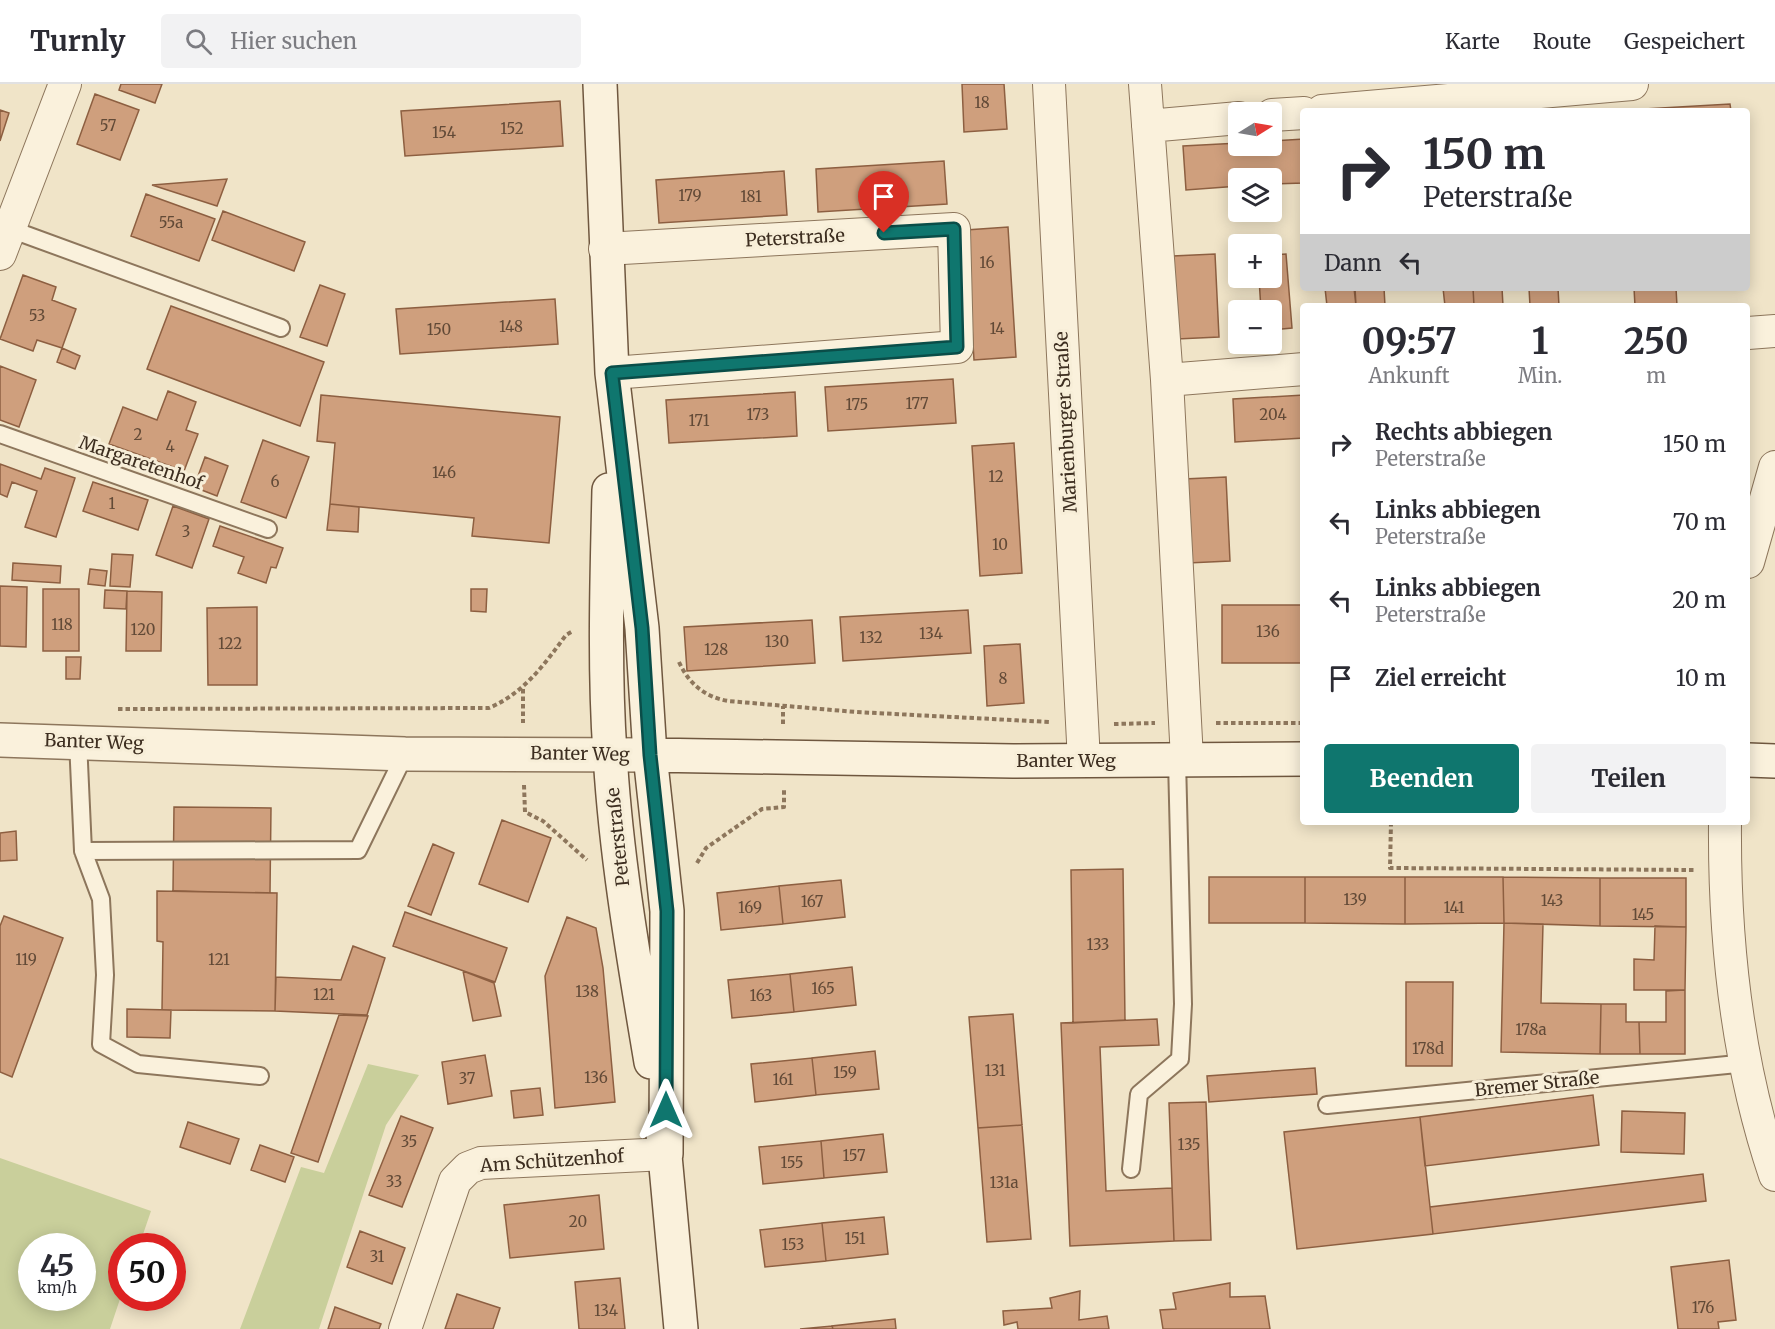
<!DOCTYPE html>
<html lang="de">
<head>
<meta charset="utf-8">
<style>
	body { margin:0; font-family:Merriweather,serif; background:#f2f2f3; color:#2b2b33; height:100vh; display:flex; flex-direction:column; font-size:22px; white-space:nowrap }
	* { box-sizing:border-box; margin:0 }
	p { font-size:20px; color:#7c7c81 }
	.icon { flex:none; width:33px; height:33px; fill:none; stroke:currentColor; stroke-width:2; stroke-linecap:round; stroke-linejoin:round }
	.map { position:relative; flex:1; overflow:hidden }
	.side { position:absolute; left:1300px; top:219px; width:450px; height:522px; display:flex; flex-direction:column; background:#fff; border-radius:6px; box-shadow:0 3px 15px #0003 }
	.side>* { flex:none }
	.guide { position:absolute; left:1300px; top:24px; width:450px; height:183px; border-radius:6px; box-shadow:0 3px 15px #0003; background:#fff; color:#2b2b33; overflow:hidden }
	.needle { width:39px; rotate:79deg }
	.fabs { position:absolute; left:1228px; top:18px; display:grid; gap:12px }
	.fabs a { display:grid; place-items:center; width:54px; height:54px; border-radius:6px; background:#fff; box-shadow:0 3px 15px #0003; font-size:30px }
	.speed { position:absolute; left:18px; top:1149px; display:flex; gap:12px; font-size:30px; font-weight:700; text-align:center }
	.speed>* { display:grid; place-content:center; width:78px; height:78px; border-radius:50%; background:#fff; box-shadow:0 3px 15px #0003; line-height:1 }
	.speed small { font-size:15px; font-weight:400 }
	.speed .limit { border:9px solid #d22; background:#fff; color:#111 }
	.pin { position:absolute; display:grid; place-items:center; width:51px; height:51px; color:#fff; margin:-62px -26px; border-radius:50% 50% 50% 0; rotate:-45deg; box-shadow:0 0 6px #0007 }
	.pin .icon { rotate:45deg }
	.me { position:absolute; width:66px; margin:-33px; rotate:0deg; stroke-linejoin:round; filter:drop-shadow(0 0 4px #0008) }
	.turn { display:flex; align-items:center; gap:21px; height:126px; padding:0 24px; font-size:27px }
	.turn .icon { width:78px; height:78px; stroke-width:2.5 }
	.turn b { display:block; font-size:42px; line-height:51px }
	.then { display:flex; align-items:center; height:57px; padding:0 24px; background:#0003; gap:12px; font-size:22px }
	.eta { display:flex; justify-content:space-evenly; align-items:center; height:102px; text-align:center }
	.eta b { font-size:36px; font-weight:700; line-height:42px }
	.cta { display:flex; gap:12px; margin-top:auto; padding:12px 24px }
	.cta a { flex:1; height:69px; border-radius:6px; background:#0f766e; color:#fff; font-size:24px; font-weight:700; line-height:69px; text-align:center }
	.cta a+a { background:#f2f2f3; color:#2b2b33 }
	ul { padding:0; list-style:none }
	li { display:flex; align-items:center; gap:18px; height:78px; padding:0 24px }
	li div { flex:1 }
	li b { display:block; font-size:22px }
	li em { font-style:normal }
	header { display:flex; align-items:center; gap:36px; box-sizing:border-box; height:84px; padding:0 30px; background:#fff; border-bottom:2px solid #e1e1e2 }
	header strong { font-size:28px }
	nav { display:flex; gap:33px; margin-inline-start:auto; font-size:21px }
	.search { width:420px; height:54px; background:#f2f2f3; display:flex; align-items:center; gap:15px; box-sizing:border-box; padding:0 21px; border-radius:6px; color:#7c7c81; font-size:22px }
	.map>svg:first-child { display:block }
	.green { fill:#c9cf9b; fill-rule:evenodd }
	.building { fill:#cf9f7d; stroke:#8d5f41; stroke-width:1.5 }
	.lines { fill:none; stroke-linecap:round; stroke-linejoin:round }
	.service-casing { stroke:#8d765c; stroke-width:20 }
	.minor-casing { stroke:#8d765c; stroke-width:34 }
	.tertiary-casing { stroke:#8d765c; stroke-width:36 }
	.secondary-casing { stroke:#6f573f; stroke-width:36 }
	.path { stroke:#8d765c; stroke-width:4; stroke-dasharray:4.5 3; stroke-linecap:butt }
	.service { stroke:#faf1dc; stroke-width:16 }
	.minor { stroke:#faf1dc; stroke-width:32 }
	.tertiary { stroke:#faf1dc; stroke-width:33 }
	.secondary { stroke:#faf1dc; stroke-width:33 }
	.route-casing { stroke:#0a4d48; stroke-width:15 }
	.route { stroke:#0f766e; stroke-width:10 }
	.labels { text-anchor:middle; stroke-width:6; stroke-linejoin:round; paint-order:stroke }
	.number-label { font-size:15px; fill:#624a37 }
	.street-label { font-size:18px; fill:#3d2e20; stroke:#f7eed8 }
</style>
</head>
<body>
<header>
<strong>Turnly</strong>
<div class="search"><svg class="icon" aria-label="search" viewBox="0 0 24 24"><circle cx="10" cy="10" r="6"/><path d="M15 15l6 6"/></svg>Hier suchen</div>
<nav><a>Karte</a><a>Route</a><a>Gespeichert</a></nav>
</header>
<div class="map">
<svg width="1775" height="1245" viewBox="0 0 1775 1245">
	<rect width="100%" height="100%" fill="#f0e4c8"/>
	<path class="green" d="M368 980 419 991 386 1041 319 1245H240L301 1083 324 1089Z
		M0 1074 151 1127 139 1162H122L121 1212 110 1245H0ZM32 1162H82V1214H32Z"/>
	<path class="building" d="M121 0H162L155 19 119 6Z
		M962 0H1004L1007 45 964 48Z
		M95 10 139 26 120 76 77 60Z
		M560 17 563 62 405 72 401 27Z
		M1730 20 1731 27H1609Z
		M0 26 9 29 0 57Z
		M1304 55V99L1272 100V94H1239V102L1186 106 1183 62 1239 59V62H1272V57Z
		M944 77 947 120 818 128 816 85Z
		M784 87 787 131 659 139 656 96Z
		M227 95 217 122 152 101Z
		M146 110 215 135 199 177 131 152Z
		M223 127 305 158 294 187 212 156Z
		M1008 143 1016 273 974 276 966 146Z
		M1215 170 1219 253 1177 255 1173 172Z
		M1286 170 1292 244 1272 246V226H1261L1259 194H1272V171Z
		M23 191 56 203 52 216 76 225 62 264 37 256 33 267 0 255Z
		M320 201 345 210 327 262 300 253Z
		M1325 204H1354L1356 222H1327Z
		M1355 204H1384L1385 222H1356Z
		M1443 204H1473L1474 222H1445Z
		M1473 204H1502L1503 222H1474Z
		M1529 204H1558L1559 222H1530Z
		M1634 204H1676L1677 222H1635Z
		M555 215 558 260 400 270 396 225Z
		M171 222 324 278 300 342 147 285Z
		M62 264 80 272 75 285 57 278Z
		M0 282 36 296 19 343 0 336Z
		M953 295 956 339 828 347 825 303Z
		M168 307 196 318 186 346 198 350 184 387 109 360 123 323 157 336Z
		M795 308 797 352 669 359 666 316Z
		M321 311 560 333 549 459 472 452 474 434 330 420 335 359 317 357Z
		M1304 311V354L1235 358 1233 315Z
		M263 356 309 373 286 434 241 418Z
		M1014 359 1022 489 980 492 972 362Z
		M205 373 228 382 217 412 194 403Z
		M0 380 41 395 45 384 75 394 56 453 25 443 37 407 12 398 7 413 0 410Z
		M1226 393 1230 477 1188 479 1184 395Z
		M93 398 148 416 138 446 83 427Z
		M330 420 359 423 358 448 327 446Z
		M173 422 209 435 192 484 156 471Z
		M220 442 283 464 276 484 271 483 266 499 238 489 244 473 213 462Z
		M112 470 133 471 130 503 110 502Z
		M13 479 61 482 60 499 12 496Z
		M90 485 107 487 105 502 88 500Z
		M0 502 27 503 26 563 0 562Z
		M43 505H79V567H43Z
		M471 505H487L486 528 471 527Z
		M105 506 127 507 126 525 104 524Z
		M127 507 162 508 161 567H126Z
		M1222 521H1304V579H1222Z
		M257 523V601H208L207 524Z
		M968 526 971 569 843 577 840 533Z
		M812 536 815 579 687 587 684 543Z
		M1020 560 1024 619 987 622 984 562Z
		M66 573H81L80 595H66Z
		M174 723 271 724 270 809 173 807Z
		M502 736 551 754 528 818 479 800Z
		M16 747 17 776 0 777V749Z
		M433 760 454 769 431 831 408 822Z
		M1123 785 1125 936 1073 939 1071 786Z
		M1209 793H1305V839H1209Z
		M1305 793H1405V840L1305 839Z
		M1405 793H1503L1504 839 1405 840Z
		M1503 793 1600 794V842L1504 839Z
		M1600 794H1686V843L1600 842Z
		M841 796 845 833 783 840 779 802Z
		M779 802 783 840 721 846 717 809Z
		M157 807 277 809 275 927 162 926 163 858 157 857Z
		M405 828 507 864 495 898 393 862Z
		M4 832 63 854 12 993 0 988V842Z
		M567 833 596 844 603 884 615 1018 555 1024 545 892Z
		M1504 839 1543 840 1541 919 1601 920 1600 970 1501 968Z
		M1655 842 1686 843 1685 906H1634V875L1654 876Z
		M353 862 385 874 367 931 275 927 276 893 341 896Z
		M852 883 856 921 794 928 790 890Z
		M463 887 494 899 501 932 473 937Z
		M790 890 794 928 732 934 728 896Z
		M1406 898H1453L1452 982H1406Z
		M1685 906V970H1640L1639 938H1666V907Z
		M1601 920H1626V938H1639L1640 970H1600Z
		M127 925 171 926 170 954 127 953Z
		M1013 930 1022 1041 978 1044 969 933Z
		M339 931 368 932 318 1078 291 1069Z
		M1157 935 1159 961 1100 963 1106 1107 1172 1104 1174 1157 1070 1162 1061 939Z
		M875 967 879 1005 816 1011 812 974Z
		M485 971 492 1012 448 1020 442 978Z
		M812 974 816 1011 755 1018 751 980Z
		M1315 984 1317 1010 1209 1018 1207 992Z
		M540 1004 543 1031 514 1034 511 1007Z
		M1593 1011 1599 1061 1425 1082 1420 1033Z
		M1206 1018 1211 1156 1174 1157 1169 1019Z
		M1622 1027 1685 1029 1684 1070 1621 1068Z
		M401 1032 433 1044 402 1123 369 1111Z
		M1420 1033 1433 1150 1297 1165 1284 1048Z
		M188 1038 239 1055 230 1080 180 1063Z
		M1022 1041 1031 1155 987 1158 978 1044Z
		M883 1050 887 1088 824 1094 821 1057Z
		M821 1057 824 1094 763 1100 759 1063Z
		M260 1061 294 1073 285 1098 251 1086Z
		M1703 1090 1706 1117 1433 1150 1430 1123Z
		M599 1111 604 1165 510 1174 504 1121Z
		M884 1133 888 1170 826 1177 822 1139Z
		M822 1139 826 1177 765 1183 760 1146Z
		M360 1147 405 1164 392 1200 347 1183Z
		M1729 1176 1736 1236 1718 1238 1719 1245H1678L1671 1183Z
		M620 1194 625 1245H579L575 1198Z
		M1230 1199V1213L1265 1212 1270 1245H1163L1160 1226 1176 1225 1173 1209Z
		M1080 1207 1079 1236 1107 1232 1109 1245H1018L1017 1238 1004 1241 1003 1227 1052 1224 1050 1214Z
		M457 1210 500 1224 493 1245H445Z
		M335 1223 381 1240 379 1245H328Z
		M895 1235 896 1245H833L832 1242Z
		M832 1242 833 1245H800Z"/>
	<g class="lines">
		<defs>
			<path id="service" d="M10 145 281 244
				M0 350 268 445
				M78 657 83 767 358 766 405 670
				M83 767 101 815 105 891 101 960 138 980 260 992
				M1327 1021 1747 979
				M1131 1085 1139 1010 1180 975 1183 920 1177 676"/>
			<path id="minor" d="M1049 0 1084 677
				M1145 0 1167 296 1187 675
				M1322 27 1632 0
				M1272 31 1304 29
				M1148 42 1239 34
				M605 165 954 145 957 263 612 289
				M0 170 65 0
				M1748 249 1775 247
				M1167 296 1304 285
				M1748 478 1775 383
				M1725 738C1724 856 1737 979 1775 1091
				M405 1245 455 1097 468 1084 481 1079 666 1070"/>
			<path id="tertiary" d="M0 656 405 670 650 671"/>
			<path id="secondary" d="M600 0 612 289 642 544 650 671 667 827 666 1070
				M609 406C607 494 604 582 610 670 616 774 634 876 651 978
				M650 671 1013 677 1304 675
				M1748 676 1775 677
				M663 1050 681 1245"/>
		</defs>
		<use href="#service" class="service-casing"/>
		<use href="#minor" class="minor-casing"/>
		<use href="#tertiary" class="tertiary-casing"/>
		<use href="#secondary" class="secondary-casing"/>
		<path class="path" d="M679 578C689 600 705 613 728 617L856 628 1050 638
			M523 605V639
			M118 625 489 624C524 609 544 581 566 551L573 547
			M1216 639H1304
			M783 640V622
			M1114 640 1155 639
			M524 701 525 728 543 737 587 776
			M1391 738 1390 784 1694 786
			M697 779 706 764 762 725 784 723V704"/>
		<use href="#service" class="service"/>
		<use href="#minor" class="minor"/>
		<use href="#tertiary" class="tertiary"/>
		<use href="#secondary" class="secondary"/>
	</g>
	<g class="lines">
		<defs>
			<path id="route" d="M666 1026 667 827 650 671 642 544 612 289 957 263 954 145 884 149"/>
		</defs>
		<use href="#route" class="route-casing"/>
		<use href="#route" class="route"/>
	</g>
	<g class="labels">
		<g class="number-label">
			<text x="982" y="24">18</text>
			<text x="108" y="47">57</text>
			<text x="512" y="50">152</text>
			<text x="444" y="54">154</text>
			<text x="690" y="117">179</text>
			<text x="751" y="118">181</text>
			<text x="171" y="144">55a</text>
			<text x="987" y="184">16</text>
			<text x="37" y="237">53</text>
			<text x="511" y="248">148</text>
			<text x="997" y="250">14</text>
			<text x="439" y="251">150</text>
			<text x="917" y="325">177</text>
			<text x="857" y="326">175</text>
			<text x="758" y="336">173</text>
			<text x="1273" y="336">204</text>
			<text x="699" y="342">171</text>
			<text x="138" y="356">2</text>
			<text x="170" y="368">4</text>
			<text x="444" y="394">146</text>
			<text x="996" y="398">12</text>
			<text x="275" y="403">6</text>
			<text x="112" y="425">1</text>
			<text x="186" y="453">3</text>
			<text x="1000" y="466">10</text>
			<text x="62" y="546">118</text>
			<text x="143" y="551">120</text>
			<text x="1268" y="553">136</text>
			<text x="931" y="555">134</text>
			<text x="871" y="559">132</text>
			<text x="777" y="563">130</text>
			<text x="230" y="565">122</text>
			<text x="716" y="571">128</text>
			<text x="1003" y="600">8</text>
			<text x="1355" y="821">139</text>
			<text x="1552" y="822">143</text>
			<text x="812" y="823">167</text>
			<text x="750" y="829">169</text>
			<text x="1454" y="829">141</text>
			<text x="1643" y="836">145</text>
			<text x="1098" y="866">133</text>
			<text x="26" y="881">119</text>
			<text x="219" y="881">121</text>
			<text x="823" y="910">165</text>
			<text x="587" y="913">138</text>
			<text x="324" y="916">121</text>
			<text x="761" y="917">163</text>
			<text x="1531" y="951">178a</text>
			<text x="1428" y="970">178d</text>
			<text x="995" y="992">131</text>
			<text x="845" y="994">159</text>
			<text x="596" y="999">136</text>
			<text x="467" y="1000">37</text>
			<text x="783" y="1001">161</text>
			<text x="409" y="1063">35</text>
			<text x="1189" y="1066">135</text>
			<text x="854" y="1077">157</text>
			<text x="792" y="1084">155</text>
			<text x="394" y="1103">33</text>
			<text x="1004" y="1104">131a</text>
			<text x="578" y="1143">20</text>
			<text x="855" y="1160">151</text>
			<text x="793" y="1166">153</text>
			<text x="377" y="1178">31</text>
			<text x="1703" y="1229">176</text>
			<text x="606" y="1232">134</text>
		</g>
		<g class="street-label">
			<text transform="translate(795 154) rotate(-3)" y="6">Peterstraße</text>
			<text transform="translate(1066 338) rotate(-93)" y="6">Marienburger Straße</text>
			<text transform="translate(141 379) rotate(19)" y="6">Margaretenhof</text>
			<text transform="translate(94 658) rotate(2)" y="6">Banter Weg</text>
			<text transform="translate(580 670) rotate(1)" y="6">Banter Weg</text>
			<text x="1066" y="683">Banter Weg</text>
			<text transform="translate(618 753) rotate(-96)" y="6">Peterstraße</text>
			<text transform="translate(1537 1000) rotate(-6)" y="6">Bremer Straße</text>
			<text transform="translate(552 1077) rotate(-4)" y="6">Am Schützenhof</text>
		</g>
	</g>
</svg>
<div class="fabs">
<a><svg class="needle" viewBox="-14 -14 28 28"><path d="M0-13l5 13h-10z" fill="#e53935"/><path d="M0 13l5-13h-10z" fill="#7c7c81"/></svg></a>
<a><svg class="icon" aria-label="layers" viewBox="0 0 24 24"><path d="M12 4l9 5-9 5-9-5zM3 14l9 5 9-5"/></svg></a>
<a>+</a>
<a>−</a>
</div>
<div class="speed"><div>45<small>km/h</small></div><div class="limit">50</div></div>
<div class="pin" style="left:884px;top:149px;background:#d93025"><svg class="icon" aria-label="arrive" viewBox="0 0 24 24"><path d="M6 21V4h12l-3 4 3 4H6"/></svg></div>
<svg class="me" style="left:666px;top:1026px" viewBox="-20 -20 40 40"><path d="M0-17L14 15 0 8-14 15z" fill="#0f766e" stroke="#fff" stroke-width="4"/></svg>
<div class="guide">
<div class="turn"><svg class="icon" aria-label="right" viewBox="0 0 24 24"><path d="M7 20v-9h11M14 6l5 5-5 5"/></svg><div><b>150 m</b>Peterstraße</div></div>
<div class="then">Dann<svg class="icon" aria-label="left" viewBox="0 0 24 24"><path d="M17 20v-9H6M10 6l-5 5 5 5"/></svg></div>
</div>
<section class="side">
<div class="eta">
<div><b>09:57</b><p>Ankunft</p></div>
<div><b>1</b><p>Min.</p></div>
<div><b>250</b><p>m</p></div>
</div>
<ul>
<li><svg class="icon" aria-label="right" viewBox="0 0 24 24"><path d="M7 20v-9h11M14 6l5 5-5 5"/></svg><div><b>Rechts abbiegen</b><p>Peterstraße</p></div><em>150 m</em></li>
<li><svg class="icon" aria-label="left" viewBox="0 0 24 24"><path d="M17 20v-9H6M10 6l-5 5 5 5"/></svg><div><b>Links abbiegen</b><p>Peterstraße</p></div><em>70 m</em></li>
<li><svg class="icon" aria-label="left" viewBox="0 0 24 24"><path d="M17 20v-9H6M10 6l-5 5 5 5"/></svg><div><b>Links abbiegen</b><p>Peterstraße</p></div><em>20 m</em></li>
<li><svg class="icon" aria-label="arrive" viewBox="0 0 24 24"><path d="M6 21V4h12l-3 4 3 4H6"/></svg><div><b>Ziel erreicht</b></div><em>10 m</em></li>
</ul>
<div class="cta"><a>Beenden</a><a>Teilen</a></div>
</section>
</div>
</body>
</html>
